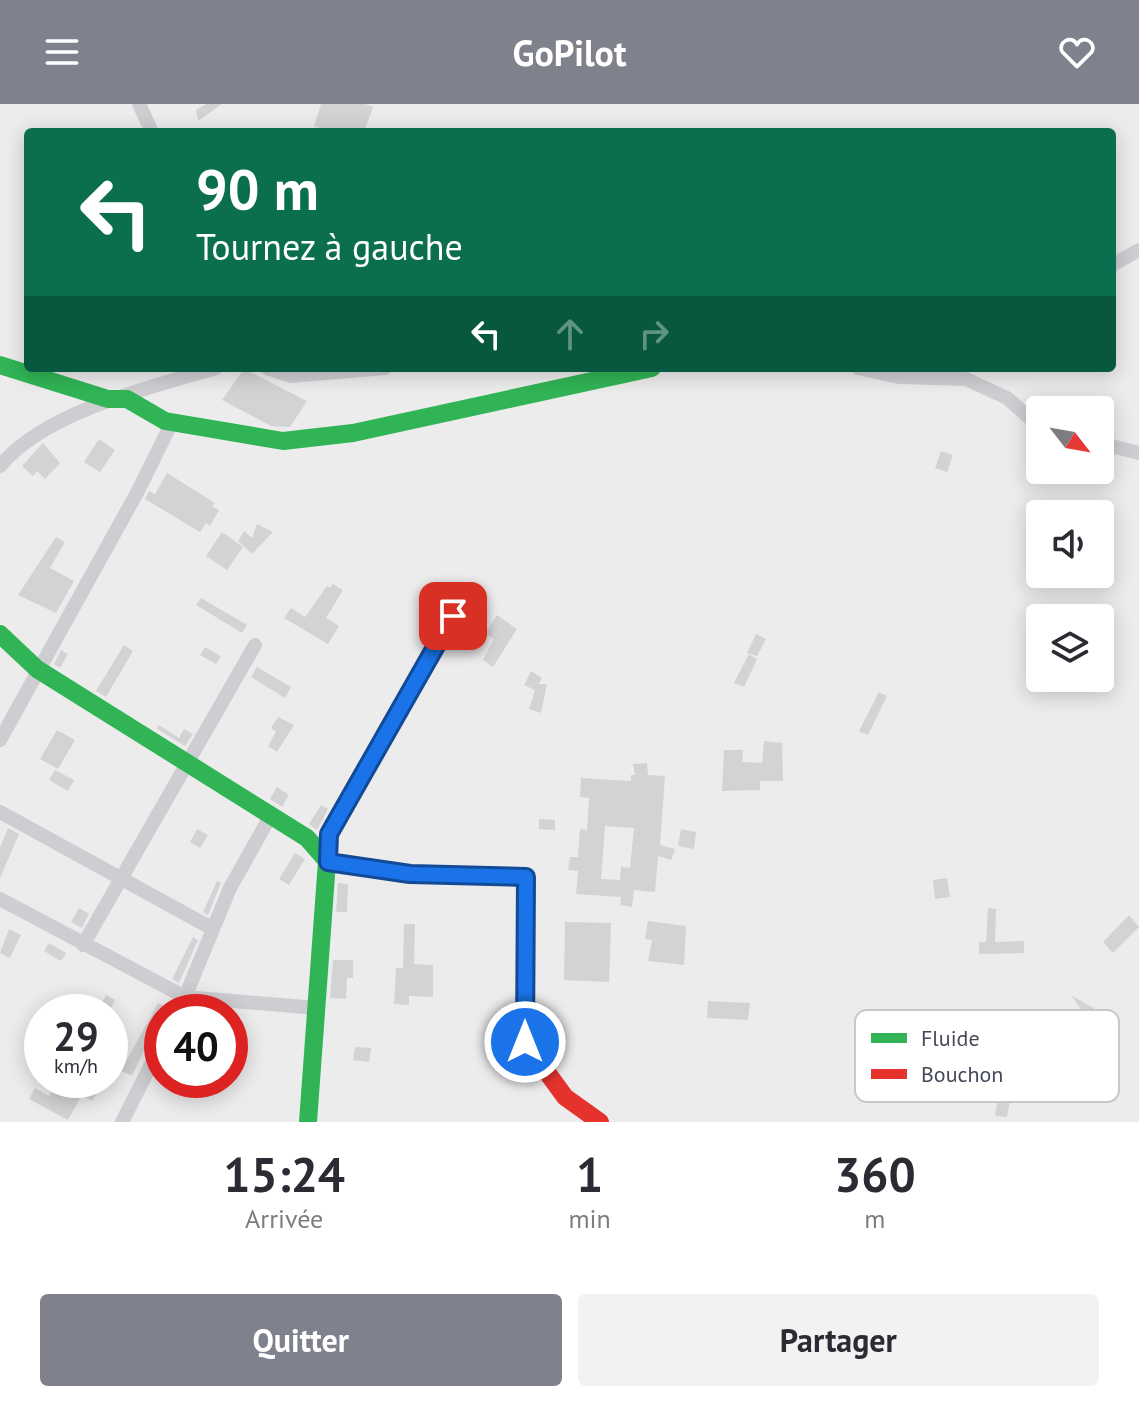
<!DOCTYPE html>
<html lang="fr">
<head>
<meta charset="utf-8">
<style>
	body { margin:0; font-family:"PT Sans",sans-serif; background:#f2f2f3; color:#2b2b33; height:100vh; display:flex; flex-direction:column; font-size:30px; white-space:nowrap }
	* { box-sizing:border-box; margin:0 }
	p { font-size:26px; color:#7c7c81 }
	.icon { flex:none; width:44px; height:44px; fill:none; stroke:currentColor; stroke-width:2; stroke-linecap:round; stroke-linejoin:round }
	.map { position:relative; height:1018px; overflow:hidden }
	.drawer { display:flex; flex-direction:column; background:#fff; flex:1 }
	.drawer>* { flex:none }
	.banner { position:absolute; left:24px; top:24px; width:1092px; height:244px; border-radius:8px; box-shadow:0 4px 20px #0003; background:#0b6e4f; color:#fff; overflow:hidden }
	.needle { width:52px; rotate:121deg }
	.tools { position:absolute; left:1026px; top:292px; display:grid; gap:16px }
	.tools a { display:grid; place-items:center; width:88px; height:88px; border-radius:8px; background:#fff; box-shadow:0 4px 20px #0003; font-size:40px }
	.speed { position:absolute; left:24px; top:890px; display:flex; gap:16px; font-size:40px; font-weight:700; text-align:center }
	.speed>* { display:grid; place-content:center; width:104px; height:104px; border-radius:50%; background:#fff; box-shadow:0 4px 20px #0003; line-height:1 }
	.speed small { font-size:20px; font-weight:400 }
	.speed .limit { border:12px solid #d22; background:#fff; color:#111 }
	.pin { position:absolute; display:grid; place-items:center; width:68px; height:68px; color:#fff; margin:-34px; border-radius:16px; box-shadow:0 4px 12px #0006 }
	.me { position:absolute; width:88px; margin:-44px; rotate:0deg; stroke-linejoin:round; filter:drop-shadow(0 0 6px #0008) }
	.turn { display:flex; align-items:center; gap:28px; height:168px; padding:0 40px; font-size:36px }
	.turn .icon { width:104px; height:104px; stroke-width:2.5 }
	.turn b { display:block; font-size:56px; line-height:68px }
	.lanes { display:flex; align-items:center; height:76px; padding:0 40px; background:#0003; justify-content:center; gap:40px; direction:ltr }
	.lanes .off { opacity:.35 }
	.eta { display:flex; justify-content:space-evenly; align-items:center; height:136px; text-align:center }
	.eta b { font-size:48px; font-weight:700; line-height:56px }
	.cta { display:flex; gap:16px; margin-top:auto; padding:16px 40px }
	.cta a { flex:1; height:92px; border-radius:8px; background:#7f818c; color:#fff; font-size:32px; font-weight:700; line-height:92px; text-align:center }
	.cta a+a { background:#f2f2f3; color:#2b2b33 }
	header { display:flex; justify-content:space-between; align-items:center; height:104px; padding:0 40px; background:#7f818c; color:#fff; font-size:36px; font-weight:700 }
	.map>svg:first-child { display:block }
	.building { fill:#d3d3d5; fill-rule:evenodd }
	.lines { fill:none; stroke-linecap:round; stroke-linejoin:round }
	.street { stroke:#cdcdd2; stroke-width:14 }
	.fast { stroke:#30b455; stroke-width:18 }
	.jam { stroke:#e5322d; stroke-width:18 }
	.route-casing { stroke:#114b97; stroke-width:20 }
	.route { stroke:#1a73e8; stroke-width:14 }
	.key { fill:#fff; stroke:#c7c8cd; stroke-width:2 }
	.key-label { font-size:22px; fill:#444858 }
</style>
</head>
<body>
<header><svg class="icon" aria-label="menu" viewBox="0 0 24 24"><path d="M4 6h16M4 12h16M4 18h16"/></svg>GoPilot<svg class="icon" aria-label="heart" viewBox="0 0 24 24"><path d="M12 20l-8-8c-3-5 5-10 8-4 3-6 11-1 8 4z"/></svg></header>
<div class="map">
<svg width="1139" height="1018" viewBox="0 0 1139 1018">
	<rect width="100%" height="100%" fill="#edecec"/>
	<path class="building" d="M206 0H222L198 17 196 6Z
		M321 0H365L373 3 364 28H330L314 22Z
		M244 265 307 297 290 323 271 322 222 296Z
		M99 335 115 346 100 368 84 358Z
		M43 339 60 359 45 375 37 367 33 372 22 362Z
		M941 347 953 351 947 368 935 364Z
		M167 369 215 399 212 402 219 406 210 422 206 419 200 428 145 395 149 387 155 390Z
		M257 420 273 428 252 450 238 437 244 427 252 434Z
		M222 428 243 443 227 466 206 452Z
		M56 433 65 438 50 464 74 477 56 509 18 491Z
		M333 480 343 486 326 514 339 522 328 540 284 514 291 504 305 513 327 482 330 484Z
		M201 494 247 521 242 529 196 501Z
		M497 511 517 525 493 563 483 556 494 535 485 530Z
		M756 530 766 535 757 552 747 549Z
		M124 541 133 547 106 593 96 587Z
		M205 543 221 552 216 560 200 551Z
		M61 546 68 550 60 564 54 560Z
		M749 550 757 555 744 583 734 579Z
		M257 563 291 583 285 594 251 573Z
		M531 567 542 574 539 580H547L541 609 529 605 535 586 524 581Z
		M879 588 887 592 868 631 859 627Z
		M278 613 294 621 277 648 268 642 276 628 271 624Z
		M159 621 179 634 184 625 193 630 185 642 157 625Z
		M57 626 75 636 58 665 40 655Z
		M764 637 782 639 783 677H760V686L722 687 724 646H743L742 658 762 659Z
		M647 659 648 671 665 672 660 741 675 745 671 756 658 752 655 788 634 786 632 803 620 801 621 793 576 790 578 767 568 766 570 753H578L580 725 587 726 589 694 580 693 581 674 631 677V671H635L633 660ZM605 722 634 724 630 764 621 763 620 776 601 775Z
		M55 666 74 676 68 687 49 676Z
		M277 683 289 691 282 703 270 695Z
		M321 701 328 705 317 726 309 720Z
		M539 715 555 716V726L539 725Z
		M8 724 19 730 0 774V744Z
		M197 725 208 731 200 744 190 738Z
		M681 725 696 728 694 745 678 742Z
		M295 749 305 755 289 781 279 775Z
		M947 774 950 793 935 795 933 776Z
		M217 777 221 779 208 811 203 808Z
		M338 779 348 780 347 808H336Z
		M79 804 89 810 82 824 71 818Z
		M988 804 996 805 995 838 1024 837V849L979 850V838H986Z
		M1129 811 1139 823 1113 849 1103 838Z
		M648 817 686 822 684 861 648 857 652 836 645 835Z
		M565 818 611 819 609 878 564 876Z
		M404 820H415L414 860 433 861V893L409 892V901L394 900 396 864H403Z
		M9 825 21 831 10 854 0 849Z
		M193 833 198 836 179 879 172 875Z
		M49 839 66 849 61 857 44 847Z
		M333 856H353V874H347L346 895 330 894Z
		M106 891 115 896 109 908H97Z
		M1071 891 1095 905 1100 912 1091 919Z
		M708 897 750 899 748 916 707 914Z
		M158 899 167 904 162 908 132 972 121 967Z
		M355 943 371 944 369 958 353 956Z
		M59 976 79 987 86 976 100 984 92 997 82 991 68 1016 29 995 35 984 49 992Z
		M998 995 1010 996 1007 1013 995 1012Z"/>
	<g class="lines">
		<path class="street" d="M139 0 152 28
			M1112 161 1139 146
			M267 264 291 272 385 264
			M858 264 899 273 966 275 1007 294 1040 323
			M1100 339 1139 349
			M0 362C46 307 149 284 216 264
			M0 636 138 387 172 318
			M0 708 213 825
			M0 795 185 893 230 784 271 711
			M83 841 255 541
			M178 908 185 893 317 904
			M122 1018 162 939"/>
		<path class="fast" d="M0 261 108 295H127L165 317 283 337 353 329 652 264
			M0 530 37 565 307 734 328 758 410 770 526 773 525 864
			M308 1018 329 730 453 512"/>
		<path class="jam" d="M525 864V938L565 993 600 1018"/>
	</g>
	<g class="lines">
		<defs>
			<path id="route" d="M453 512 329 730 328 758 410 770 526 773 525 938"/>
		</defs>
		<use href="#route" class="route-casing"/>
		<use href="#route" class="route"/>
	</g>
	<rect x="855" y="906" width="264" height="92" rx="12" class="key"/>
	<rect x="871" y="929" width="36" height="10" fill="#30b455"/>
	<rect x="871" y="965" width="36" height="10" fill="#e5322d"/>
	<g class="key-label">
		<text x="921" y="942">Fluide</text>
		<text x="921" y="978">Bouchon</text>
	</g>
</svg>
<div class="tools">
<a><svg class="needle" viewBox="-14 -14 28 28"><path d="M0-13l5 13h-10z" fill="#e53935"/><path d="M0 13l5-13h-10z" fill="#7c7c81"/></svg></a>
<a><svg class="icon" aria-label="sound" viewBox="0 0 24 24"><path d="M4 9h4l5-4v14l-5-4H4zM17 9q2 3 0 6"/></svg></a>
<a><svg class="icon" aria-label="layers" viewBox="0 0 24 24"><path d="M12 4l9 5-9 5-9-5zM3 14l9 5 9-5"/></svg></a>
</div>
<div class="speed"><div>29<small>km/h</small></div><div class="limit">40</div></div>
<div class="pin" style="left:453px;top:512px;background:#d93025"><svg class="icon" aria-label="arrive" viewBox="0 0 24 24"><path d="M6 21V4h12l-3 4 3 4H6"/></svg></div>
<svg class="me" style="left:525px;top:938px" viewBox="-20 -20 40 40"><circle r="17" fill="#1a73e8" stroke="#fff" stroke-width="3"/><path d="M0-11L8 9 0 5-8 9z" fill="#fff"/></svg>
<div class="banner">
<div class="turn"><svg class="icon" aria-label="left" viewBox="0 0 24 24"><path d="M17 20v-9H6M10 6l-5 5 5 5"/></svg><div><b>90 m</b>Tournez à gauche</div></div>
<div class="lanes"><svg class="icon" aria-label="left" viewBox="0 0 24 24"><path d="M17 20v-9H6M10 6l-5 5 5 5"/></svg><svg class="icon off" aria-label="ahead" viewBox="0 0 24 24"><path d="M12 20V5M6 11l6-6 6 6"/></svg><svg class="icon off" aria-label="right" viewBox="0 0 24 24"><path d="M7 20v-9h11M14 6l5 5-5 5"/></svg></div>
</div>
</div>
<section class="drawer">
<div class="eta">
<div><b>15:24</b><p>Arrivée</p></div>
<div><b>1</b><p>min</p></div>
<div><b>360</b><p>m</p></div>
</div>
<div class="cta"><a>Quitter</a><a>Partager</a></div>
</section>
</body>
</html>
